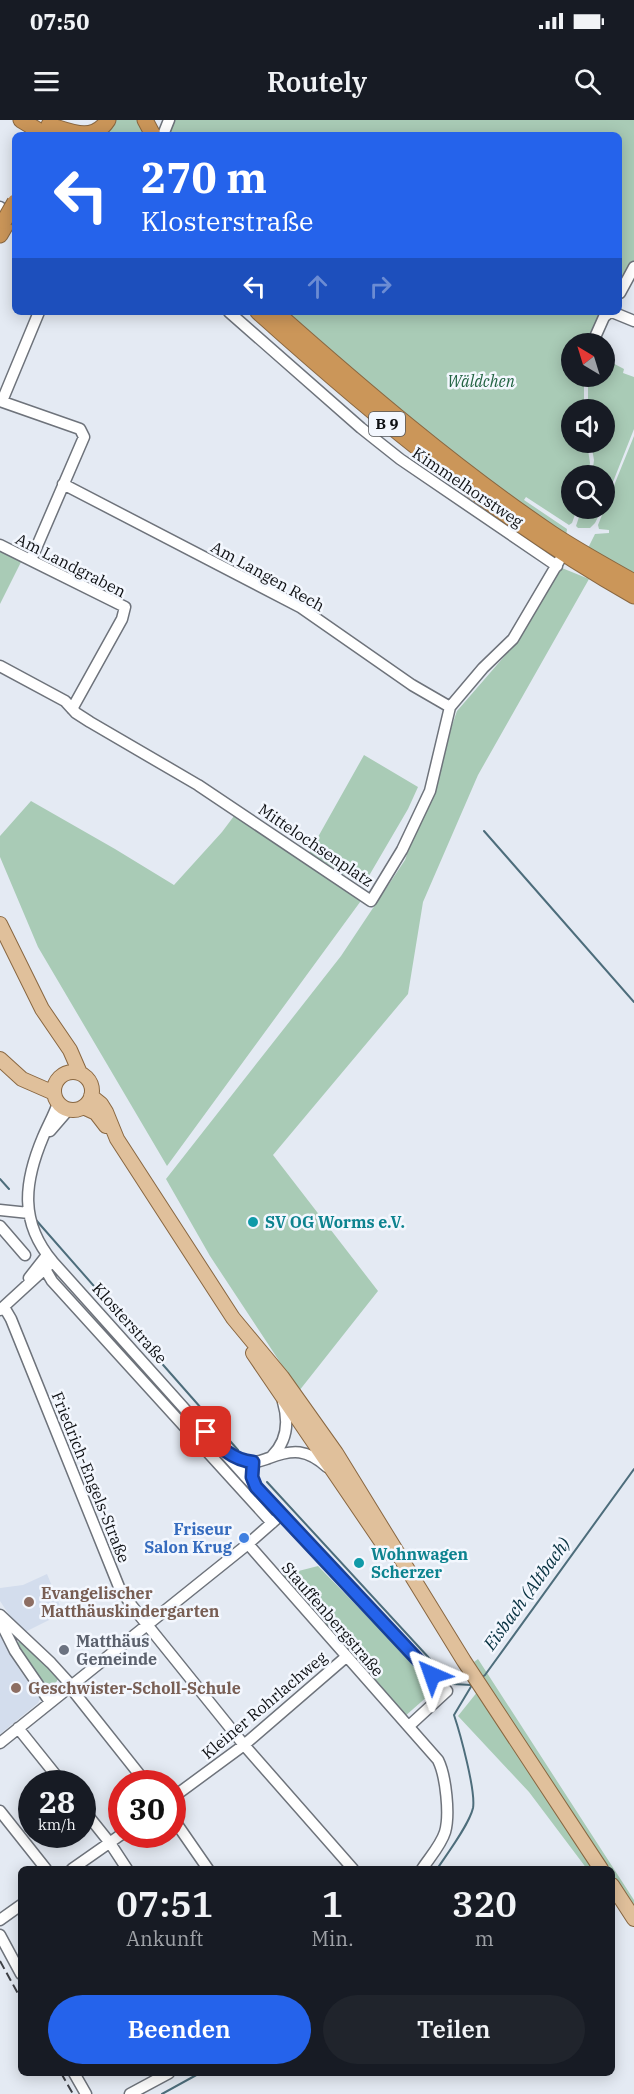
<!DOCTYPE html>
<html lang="de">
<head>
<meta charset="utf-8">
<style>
	body { margin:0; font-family:"IBM Plex Serif",serif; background:#20242c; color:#f1f3f6; height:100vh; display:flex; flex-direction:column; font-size:22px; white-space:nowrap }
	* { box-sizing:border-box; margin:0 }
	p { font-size:20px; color:#9ea1a6 }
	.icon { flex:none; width:33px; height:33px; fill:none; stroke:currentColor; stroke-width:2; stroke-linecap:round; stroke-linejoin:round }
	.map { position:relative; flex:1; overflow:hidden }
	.drawer { position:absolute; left:18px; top:1746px; width:597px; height:210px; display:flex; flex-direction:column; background:#171b24; border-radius:9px; box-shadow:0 3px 15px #0003 }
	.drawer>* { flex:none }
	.hud { position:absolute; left:12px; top:12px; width:610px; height:183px; border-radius:9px; box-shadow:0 3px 15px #0003; background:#2563eb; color:#fff; overflow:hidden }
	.needle { width:39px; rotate:322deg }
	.controls { position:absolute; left:561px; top:213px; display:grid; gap:12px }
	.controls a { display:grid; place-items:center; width:54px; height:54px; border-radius:50%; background:#171b24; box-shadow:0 3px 15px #0003; font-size:30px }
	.speed { position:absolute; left:18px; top:1650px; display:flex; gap:12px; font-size:30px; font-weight:700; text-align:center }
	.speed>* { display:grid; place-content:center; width:78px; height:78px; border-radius:50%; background:#171b24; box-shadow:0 3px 15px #0003; line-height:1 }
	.speed small { font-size:15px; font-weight:400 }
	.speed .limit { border:9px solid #d22; background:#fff; color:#111 }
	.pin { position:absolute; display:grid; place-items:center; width:51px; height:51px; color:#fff; margin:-26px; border-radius:12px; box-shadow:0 3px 9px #0006 }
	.me { position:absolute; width:66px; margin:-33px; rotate:317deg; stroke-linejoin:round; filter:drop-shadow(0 0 4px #0008) }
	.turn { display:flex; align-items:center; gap:21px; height:126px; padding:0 30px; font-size:27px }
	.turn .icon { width:78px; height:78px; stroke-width:2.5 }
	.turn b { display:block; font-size:42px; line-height:51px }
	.lanes { display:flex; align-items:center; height:57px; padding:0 30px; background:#0003; justify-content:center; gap:30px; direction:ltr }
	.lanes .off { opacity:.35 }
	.eta { display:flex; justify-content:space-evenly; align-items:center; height:102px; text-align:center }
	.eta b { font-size:36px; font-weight:600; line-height:42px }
	.action { display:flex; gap:12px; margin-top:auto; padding:12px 30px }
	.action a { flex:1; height:69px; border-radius:36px; background:#2563eb; color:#fff; font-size:24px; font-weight:600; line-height:69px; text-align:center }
	.action a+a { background:#20242c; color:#f1f3f6 }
	.status { display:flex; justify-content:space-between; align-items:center; height:42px; padding:0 30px; background:#171b24; direction:ltr }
	.status svg { height:16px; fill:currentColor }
	header { display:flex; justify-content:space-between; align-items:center; height:78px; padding:0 30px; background:#171b24; font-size:27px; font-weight:600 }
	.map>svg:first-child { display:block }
	.built { fill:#d3dded }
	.green { fill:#a9cbb6 }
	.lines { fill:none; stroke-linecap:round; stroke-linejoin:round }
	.stream { stroke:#4d6d7b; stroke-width:2 }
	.minor-casing { stroke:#6e737b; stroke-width:13 }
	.major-casing { stroke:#896741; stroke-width:16 }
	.highway-casing { stroke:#896741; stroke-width:17 }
	.minor { stroke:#fff; stroke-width:10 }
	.major { stroke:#e0c09b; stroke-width:14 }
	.highway { stroke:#cb9659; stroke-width:15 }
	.rail { stroke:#3f4146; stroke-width:2; stroke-dasharray:9 4.5; stroke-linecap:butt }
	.highway-bridge-casing { stroke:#896741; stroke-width:17; stroke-linecap:butt }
	.highway-bridge { stroke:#cb9659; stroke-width:15 }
	.route-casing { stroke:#184099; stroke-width:15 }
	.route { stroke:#2563eb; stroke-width:10 }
	.culture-dot { fill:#0f9aa8; stroke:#f3f7fe; stroke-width:2 }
	.shop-dot { fill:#3f7fe0; stroke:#f3f7fe; stroke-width:2 }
	.education-dot { fill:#8d6e63; stroke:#f3f7fe; stroke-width:2 }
	.worship-dot { fill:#6b7280; stroke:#f3f7fe; stroke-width:2 }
	.labels { text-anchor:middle; stroke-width:5; stroke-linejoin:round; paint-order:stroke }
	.shield { fill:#f3f7fe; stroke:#53565a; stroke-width:1.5 }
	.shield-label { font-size:15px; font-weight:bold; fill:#0f1114 }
	.park-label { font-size:16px; font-style:italic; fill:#226342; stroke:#f3f7fe }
	.street-label { font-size:16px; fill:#0f1114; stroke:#f3f7fe }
	.culture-label { font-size:16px; font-weight:bold; fill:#0d838f; stroke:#f3f7fe; text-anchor:start }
	.shop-label { font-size:16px; font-weight:bold; fill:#366cbe; stroke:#f3f7fe; text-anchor:end }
	.education-label { font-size:16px; font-weight:bold; fill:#785e54; stroke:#f3f7fe; text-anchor:start }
	.worship-label { font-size:16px; font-weight:bold; fill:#5b616d; stroke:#f3f7fe; text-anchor:start }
	.water-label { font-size:18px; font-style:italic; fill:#073140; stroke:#f3f7fe }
</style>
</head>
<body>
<div class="status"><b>07:50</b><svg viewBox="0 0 49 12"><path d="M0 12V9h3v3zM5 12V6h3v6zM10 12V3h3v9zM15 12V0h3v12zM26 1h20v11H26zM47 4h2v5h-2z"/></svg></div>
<header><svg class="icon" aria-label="menu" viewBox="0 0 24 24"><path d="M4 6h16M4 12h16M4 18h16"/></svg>Routely<svg class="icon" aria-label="search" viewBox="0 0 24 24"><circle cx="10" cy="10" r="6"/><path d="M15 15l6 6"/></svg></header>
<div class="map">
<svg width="634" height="1974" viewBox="0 0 634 1974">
	<rect width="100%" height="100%" fill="#e4eaf3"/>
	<path class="built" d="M47 1454 63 1493 25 1512 12 1499 0 1481V1468L23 1465Z
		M0 1515 19 1549 40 1579 38 1583 0 1614Z"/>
	<path class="green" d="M112 0H139L147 15H98Z
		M172 0H634V143L620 168V15H167Z
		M288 192H601L588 223 572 224V256L584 257V289L572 290V322L587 323 590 343 588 355 572 356V388L577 389 572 403 569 405 526 377 524 380 567 409 566 417 439 325Z
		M605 239 624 249 623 253 634 257V309L605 382 604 356 592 355 594 340 591 323 604 322V290L588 289V257L604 256Z
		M634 316V456L588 428 595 414 609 413V410L599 409 598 405Z
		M582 388 602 389 595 403 590 408H578L576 406Z
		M0 431 22 440 0 484Z
		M557 446 589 459 478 655 423 782 408 874 273 1035 378 1171 299 1271 210 1136 166 1059 341 836 405 740 457 591 509 531 529 499Z
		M364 635 418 667 408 689 363 766 309 733Z
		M31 681 115 729 174 765 222 712 237 692 363 778 167 1046 38 827 0 737V716Z
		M318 1446 437 1568 404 1597 279 1456Z
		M20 1521 56 1554 58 1559 54 1566 46 1567 16 1524Z
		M478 1539 634 1780V1790L612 1756V1749H608L474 1542Z
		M478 1571 596 1749H587L529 1672 458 1596Z"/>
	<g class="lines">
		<path class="stream" d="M484 711 634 882
			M0 1059 9 1069
			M36 1100 129 1206
			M135 1213 238 1330
			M267 1362 453 1564 471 1565
			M481 1558 485 1555 634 1349
			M437 1749C447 1734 469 1705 473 1688 476 1671 460 1613 454 1595L472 1565
			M162 1974 200 1953"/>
		<defs>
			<path id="minor" d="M163 15 169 0
				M0 87 15 100
				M620 173 634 147
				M229 192 361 308 400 339 557 446
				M612 192 634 201
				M596 215 604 197 610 192
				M0 281 80 309 84 317 31 440
				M2 281 39 192
				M63 364 300 487 412 565 450 587
				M0 425 125 487 122 499 72 589
				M0 546 65 581 76 593 90 602 198 665 371 781 402 730 430 671 450 587 483 548 513 519 559 441
				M58 983C54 995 48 1005 43 1017 24 1062 19 1102 53 1142L244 1355 447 1571 409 1606
				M50 1011 69 989
				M0 1090 29 1093
				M0 1106 25 1135
				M45 1149 52 1161 272 1403
				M29 1158 47 1135
				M4 1187 11 1199 119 1467 132 1486 244 1625 353 1749
				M0 1190 48 1146
				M228 1333C235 1337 242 1341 250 1342 257 1343 263 1340 269 1338 293 1329 307 1329 327 1347
				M272 1336C287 1321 289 1302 283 1282
				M248 1424 438 1640C446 1656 450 1695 445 1712 441 1725 430 1737 422 1749
				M0 1495 51 1543 71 1565
				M0 1501 15 1531 50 1582
				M70 1567 147 1664
				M18 1608 63 1664
				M0 1623 248 1424 282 1394
				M172 1678 244 1625 346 1537
				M82 1688 110 1723 127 1749
				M0 1691 46 1749
				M172 1697 208 1749
				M72 1749 122 1714
				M0 1800 21 1785
				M0 1815 21 1854
				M74 1953 86 1974
				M130 1974 169 1953"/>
			<path id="major" d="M0 804 42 889 70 930 80 953
				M0 939 22 959 54 973
				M54 971a19 19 0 1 1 38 0a19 19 0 1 1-38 0Z
				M91 976 101 984 106 992 117 1019 233 1198 282 1257 336 1333 464 1541 601 1749
				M83 987 96 993 106 1006
				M253 1233 389 1433
				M612 1765 634 1799"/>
			<path id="highway" d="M21 0 46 15
				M145 0 153 15
				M49 5C71 12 93 23 108 0
				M0 115 7 103
				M258 192C375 297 496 398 634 476
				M276 192C364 270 454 347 551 413 578 431 606 446 634 462"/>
		</defs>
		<use href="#minor" class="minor-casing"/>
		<use href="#major" class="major-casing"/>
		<use href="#highway" class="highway-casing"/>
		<use href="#minor" class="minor"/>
		<use href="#major" class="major"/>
		<use href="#highway" class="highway"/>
		<path class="rail" d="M0 1841 21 1879
			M61 1953 73 1974"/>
		<defs>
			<path id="highway-bridge" d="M4 101 15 82"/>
		</defs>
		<use href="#highway-bridge" class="highway-bridge-casing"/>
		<use href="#highway-bridge" class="highway-bridge"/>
	</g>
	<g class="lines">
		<defs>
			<path id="route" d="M206 1312C219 1326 232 1340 253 1342L252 1357 256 1367 432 1555"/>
		</defs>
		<use href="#route" class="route-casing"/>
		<use href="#route" class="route"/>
	</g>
	<g class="culture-dot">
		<circle cx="253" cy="1102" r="6"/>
		<circle cx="359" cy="1443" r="6"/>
	</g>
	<circle class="shop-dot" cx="244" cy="1418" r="6"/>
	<g class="education-dot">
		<circle cx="29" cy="1482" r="6"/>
		<circle cx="16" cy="1568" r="6"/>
	</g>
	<circle class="worship-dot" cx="64" cy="1530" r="6"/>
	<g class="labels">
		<rect class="shield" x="369" y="292" width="36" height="24" rx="4.5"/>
		<g class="shield-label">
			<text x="387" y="309">B 9</text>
		</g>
		<g class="park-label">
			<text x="481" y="267">Wäldchen</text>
		</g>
		<g class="street-label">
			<text transform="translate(468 367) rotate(34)" y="6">Kimmelhorstweg</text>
			<text transform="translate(71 445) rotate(27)" y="6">Am Landgraben</text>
			<text transform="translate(268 456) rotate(29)" y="6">Am Langen Rech</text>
			<text transform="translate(316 725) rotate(34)" y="6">Mittelochsenplatz</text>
			<text transform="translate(130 1203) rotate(48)" y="6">Klosterstraße</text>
			<text transform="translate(91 1357) rotate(68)" y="6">Friedrich-Engels-Straße</text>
			<text transform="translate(333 1499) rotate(49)" y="6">Stauffenbergstraße</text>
			<text transform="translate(264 1585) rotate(-40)" y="6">Kleiner Rohrlachweg</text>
		</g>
		<g class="culture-label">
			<text x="265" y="1108">SV OG Worms e.V.</text>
			<text x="371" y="1440">Wohnwagen<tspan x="371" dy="18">Scherzer</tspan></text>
		</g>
		<g class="shop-label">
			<text x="232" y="1415">Friseur<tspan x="232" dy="18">Salon Krug</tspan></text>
		</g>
		<g class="education-label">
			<text x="41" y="1479">Evangelischer<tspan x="41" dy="18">Matthäuskindergarten</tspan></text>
			<text x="28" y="1574">Geschwister-Scholl-Schule</text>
		</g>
		<g class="worship-label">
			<text x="76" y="1527">Matthäus<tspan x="76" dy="18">Gemeinde</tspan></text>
		</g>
		<g class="water-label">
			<text transform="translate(527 1474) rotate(-54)" y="6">Eisbach (Altbach)</text>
		</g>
	</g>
</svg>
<div class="controls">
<a><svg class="needle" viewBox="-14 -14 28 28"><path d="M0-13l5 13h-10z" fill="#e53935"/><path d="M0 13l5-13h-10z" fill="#9ea1a6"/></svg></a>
<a><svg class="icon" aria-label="sound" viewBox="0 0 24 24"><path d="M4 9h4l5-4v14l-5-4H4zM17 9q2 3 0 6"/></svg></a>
<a><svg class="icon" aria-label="search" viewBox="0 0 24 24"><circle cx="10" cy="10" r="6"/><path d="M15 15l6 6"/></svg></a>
</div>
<div class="speed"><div>28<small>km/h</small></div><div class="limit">30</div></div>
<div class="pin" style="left:206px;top:1312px;background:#d93025"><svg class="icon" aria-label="arrive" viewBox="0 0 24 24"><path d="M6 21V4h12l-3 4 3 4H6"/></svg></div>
<svg class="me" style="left:432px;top:1555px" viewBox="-20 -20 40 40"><path d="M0-17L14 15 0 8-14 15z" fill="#2563eb" stroke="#fff" stroke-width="4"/></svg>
<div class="hud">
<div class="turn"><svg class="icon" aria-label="left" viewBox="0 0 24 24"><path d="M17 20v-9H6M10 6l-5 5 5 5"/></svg><div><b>270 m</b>Klosterstraße</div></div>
<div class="lanes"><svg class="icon" aria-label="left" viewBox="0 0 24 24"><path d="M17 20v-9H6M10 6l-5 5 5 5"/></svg><svg class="icon off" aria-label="ahead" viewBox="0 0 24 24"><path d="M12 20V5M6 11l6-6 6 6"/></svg><svg class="icon off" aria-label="right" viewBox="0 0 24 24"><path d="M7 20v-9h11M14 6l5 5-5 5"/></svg></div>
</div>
<section class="drawer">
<div class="eta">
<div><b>07:51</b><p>Ankunft</p></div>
<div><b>1</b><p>Min.</p></div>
<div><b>320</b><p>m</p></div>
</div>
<div class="action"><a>Beenden</a><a>Teilen</a></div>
</section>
</div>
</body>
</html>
